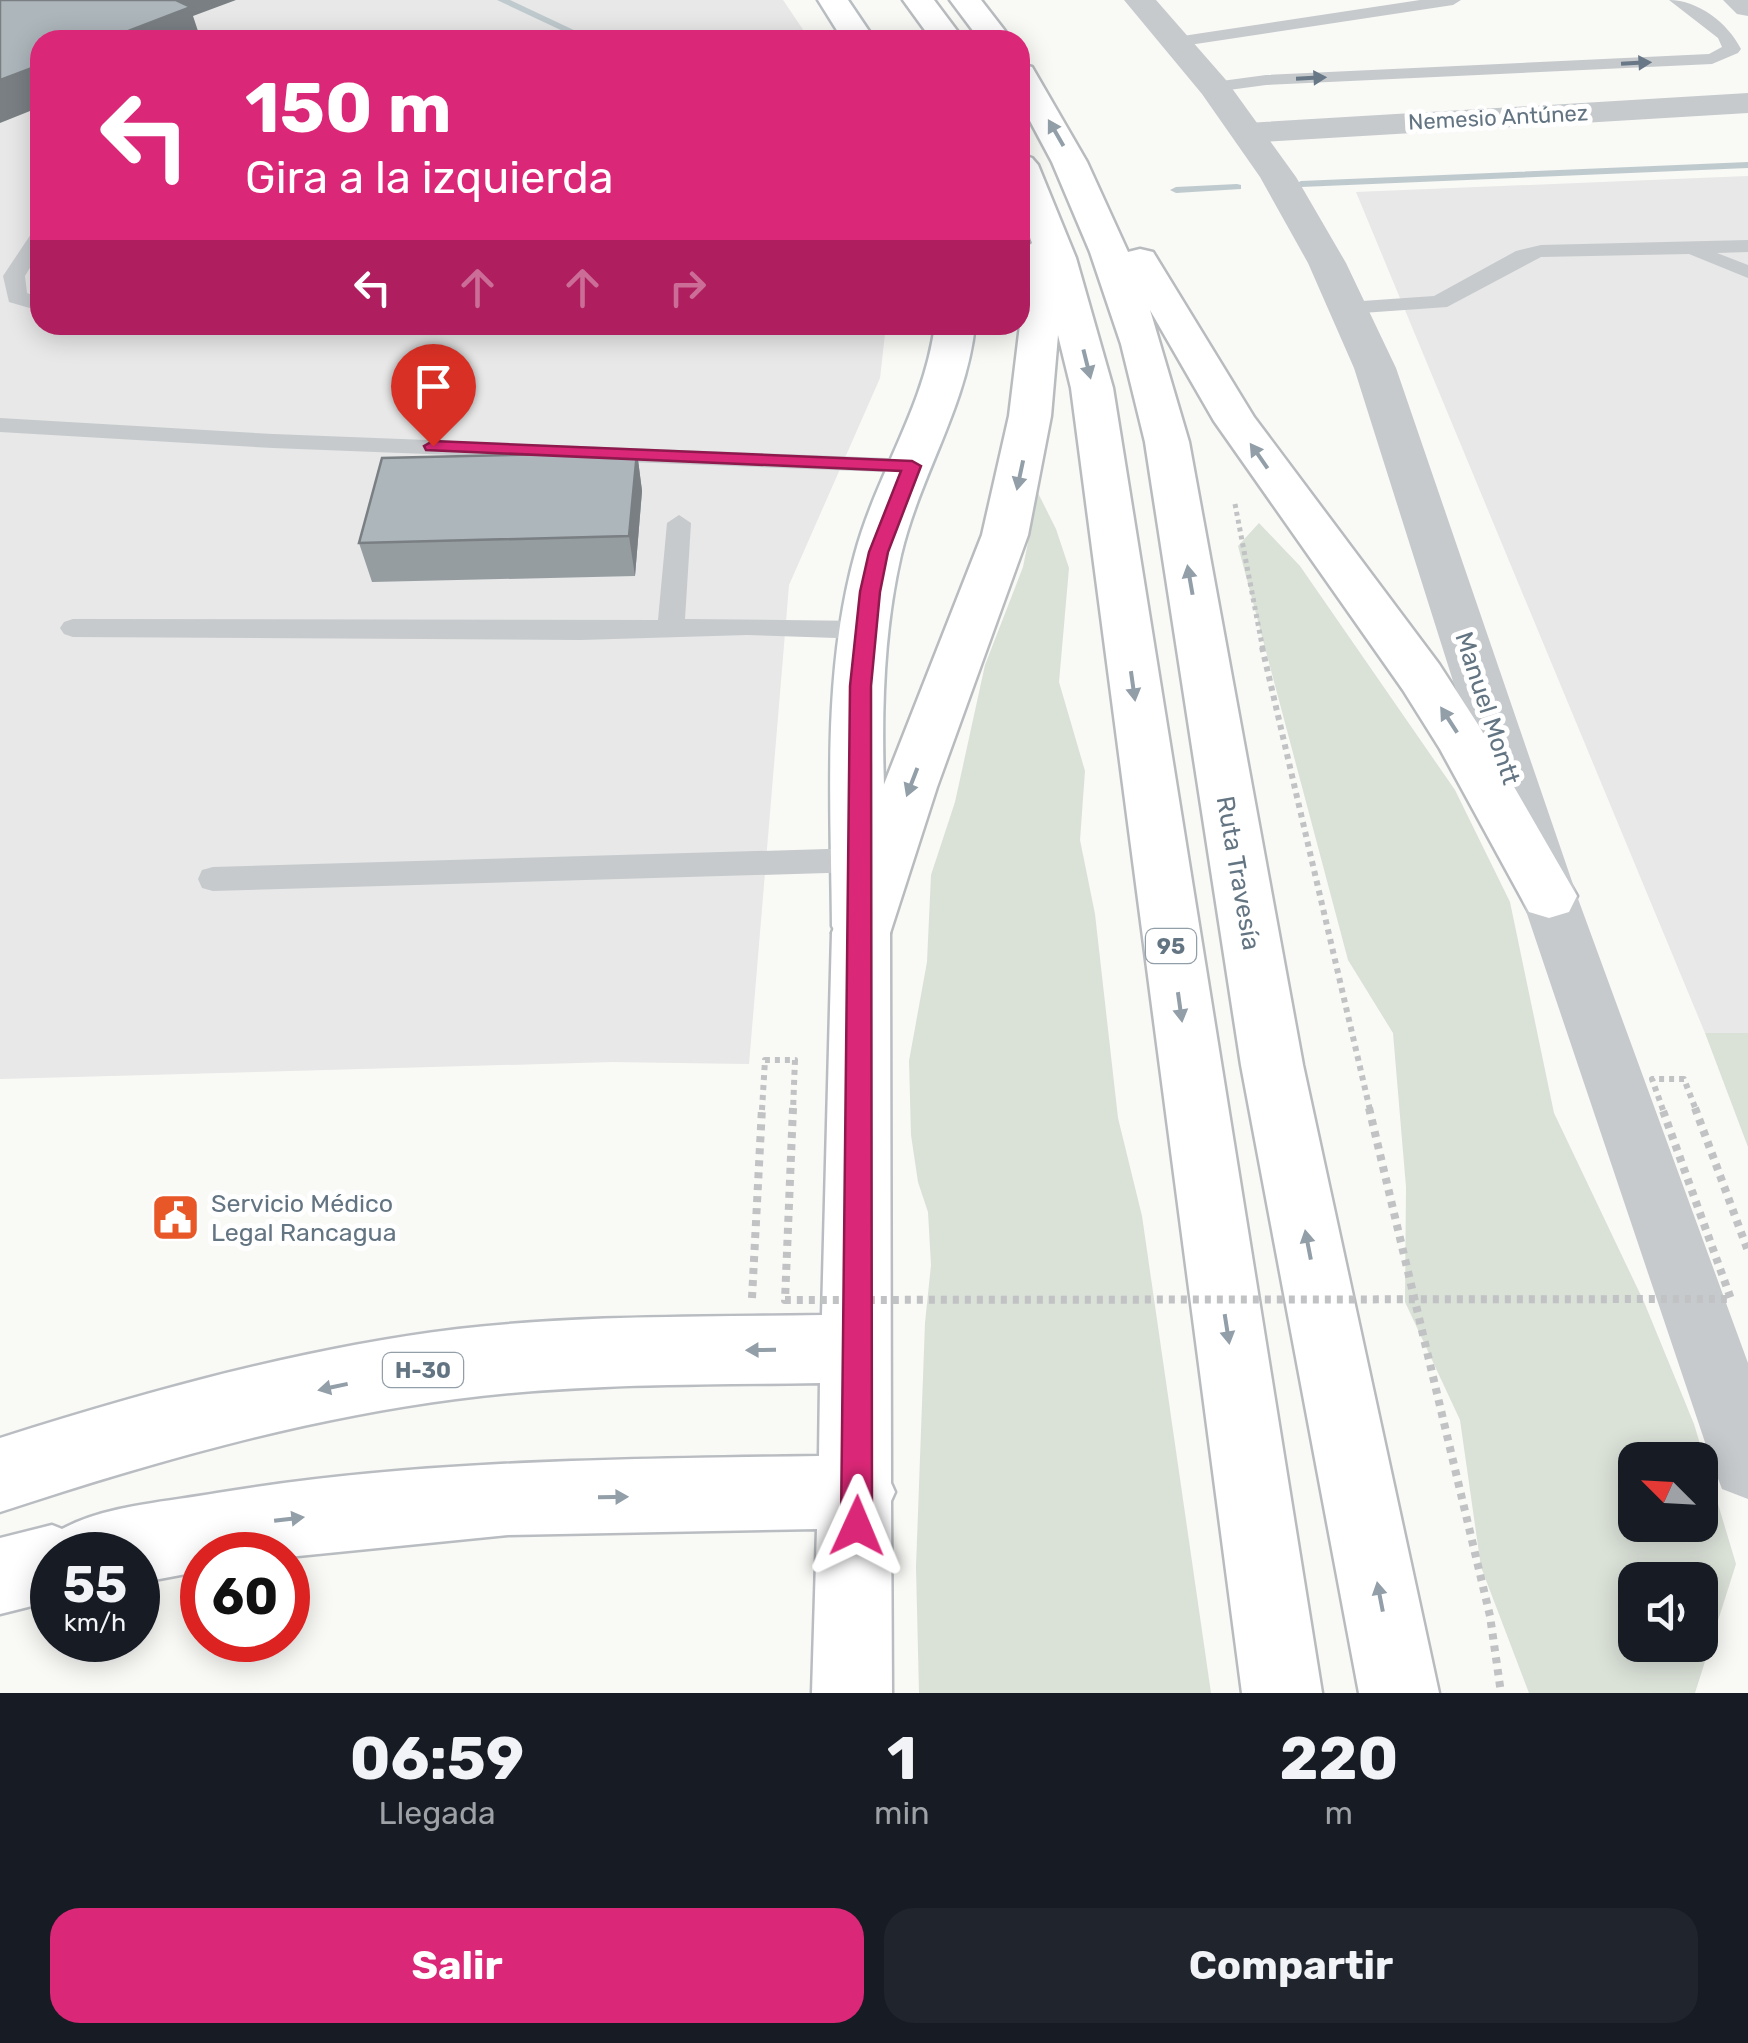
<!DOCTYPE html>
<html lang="es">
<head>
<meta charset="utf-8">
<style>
	body { margin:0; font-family:Rubik,sans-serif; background:#20242c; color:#f1f3f6; height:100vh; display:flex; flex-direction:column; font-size:38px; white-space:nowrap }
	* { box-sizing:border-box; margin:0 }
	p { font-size:32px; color:#9ea1a6 }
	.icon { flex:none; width:55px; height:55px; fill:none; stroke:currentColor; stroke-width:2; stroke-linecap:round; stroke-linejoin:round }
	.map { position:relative; height:1693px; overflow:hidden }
	.details { display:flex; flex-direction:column; background:#171b24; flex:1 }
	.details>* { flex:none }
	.hud { position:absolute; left:30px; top:30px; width:1000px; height:305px; border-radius:30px; box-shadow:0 5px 25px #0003; background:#db2777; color:#fff; overflow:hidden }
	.needle { width:65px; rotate:294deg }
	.controls { position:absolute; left:1618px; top:1442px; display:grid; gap:20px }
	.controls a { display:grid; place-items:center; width:100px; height:100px; border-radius:20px; background:#171b24; box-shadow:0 5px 25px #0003; font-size:50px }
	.speed { position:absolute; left:30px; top:1532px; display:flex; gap:20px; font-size:50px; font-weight:700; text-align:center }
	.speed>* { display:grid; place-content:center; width:130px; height:130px; border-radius:50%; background:#171b24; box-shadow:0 5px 25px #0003; line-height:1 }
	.speed small { font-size:25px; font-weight:400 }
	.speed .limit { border:15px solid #d22; background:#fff; color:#111 }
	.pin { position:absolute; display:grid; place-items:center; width:85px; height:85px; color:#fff; margin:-102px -42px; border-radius:50% 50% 50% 0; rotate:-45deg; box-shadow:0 0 10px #0007 }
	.pin .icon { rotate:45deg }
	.me { position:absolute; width:110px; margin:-55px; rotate:1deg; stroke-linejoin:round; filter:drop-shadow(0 0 8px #0008) }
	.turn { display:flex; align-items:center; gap:35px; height:210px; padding:0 50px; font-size:45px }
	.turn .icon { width:130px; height:130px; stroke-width:2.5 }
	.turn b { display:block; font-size:70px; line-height:85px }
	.lanes { display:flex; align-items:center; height:95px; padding:0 50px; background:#0003; justify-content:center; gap:50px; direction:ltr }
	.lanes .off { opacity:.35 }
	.eta { display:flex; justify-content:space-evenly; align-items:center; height:170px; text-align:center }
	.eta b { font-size:60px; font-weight:700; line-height:70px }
	.button { display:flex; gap:20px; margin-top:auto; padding:20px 50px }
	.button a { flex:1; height:115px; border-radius:30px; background:#db2777; color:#fff; font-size:40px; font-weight:700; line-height:115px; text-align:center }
	.button a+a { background:#20242c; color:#f1f3f6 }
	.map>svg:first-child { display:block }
	.built { fill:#e7e8e7 }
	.green { fill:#dae1d7; fill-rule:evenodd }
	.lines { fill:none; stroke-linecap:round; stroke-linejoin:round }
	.stream { fill:#bfcace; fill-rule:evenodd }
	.secondary-casing { stroke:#b8bec2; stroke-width:5 }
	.primary-casing { stroke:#b9bdc1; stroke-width:5 }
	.trunk-casing { stroke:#b9bcbf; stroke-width:5 }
	.path-far2 { stroke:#c0c2c4; stroke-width:5; stroke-dasharray:4 4; stroke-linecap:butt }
	.path-far1 { stroke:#c0c2c4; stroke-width:6; stroke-dasharray:5 5; stroke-linecap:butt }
	.path { stroke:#c0c2c4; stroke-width:8; stroke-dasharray:6 6; stroke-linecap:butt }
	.service { fill:#c6cacd; fill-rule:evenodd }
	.minor { fill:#c6cacd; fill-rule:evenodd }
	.tertiary { fill:#c6cacd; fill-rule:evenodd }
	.secondary { fill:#fff; fill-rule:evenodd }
	.primary { fill:#fff; fill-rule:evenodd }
	.trunk { fill:#fff; fill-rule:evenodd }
	.path-bridge-far1 { stroke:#c0c2c4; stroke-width:6; stroke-dasharray:5 5; stroke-linecap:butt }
	.path-bridge { stroke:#c0c2c4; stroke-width:8; stroke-dasharray:6 6; stroke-linecap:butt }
	.wall { fill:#959da1 }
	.shaded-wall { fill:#797f83 }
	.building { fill:#adb6bb; stroke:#797f83; stroke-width:2.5 }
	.oneway { fill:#687886 }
	.oneway2 { fill:#929ea8 }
	.route { fill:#db2777; stroke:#8e194d; stroke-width:2.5 }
	.labels { text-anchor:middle; stroke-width:10; stroke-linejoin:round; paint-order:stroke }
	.far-street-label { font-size:22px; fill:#637482; stroke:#fff }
	.shield { fill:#fff; stroke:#929ea8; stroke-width:2.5 }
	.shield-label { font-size:22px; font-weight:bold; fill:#637482 }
	.street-label { font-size:25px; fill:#637482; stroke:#fff }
	.poi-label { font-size:25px; fill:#637482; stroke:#fff; text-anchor:start }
</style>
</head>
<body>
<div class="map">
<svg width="1748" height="1693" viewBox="0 0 1748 1693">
	<rect width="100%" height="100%" fill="#f9f9f6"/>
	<path class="built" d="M0 0H783L810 40H40V325H886L880 378 789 585 749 1064 612 1062 0 1079Z
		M1748 176V1033H1705L1356 192Z"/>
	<path class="green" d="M1038 493 1056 529 1069 568 1059 682 1085 771 1080 840 1095 914 1118 1118 1142 1216 1211 1693H919L916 1567 925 1323 931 1265 928 1212 918 1182 911 1135 909 1061 927 962 931 875 955 802 985 665 1023 567Z
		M1259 523 1300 566 1455 790 1510 902 1554 1113 1644 1302 1694 1424 1736 1564 1695 1693H1529L1481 1567 1460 1420 1405 1302 1406 1187 1393 1033 1348 960 1238 546ZM1635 1460H1700V1525H1635ZM1635 1580H1700V1645H1635Z
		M1705 1033H1748V1147Z"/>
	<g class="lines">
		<path class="stream" d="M497 0H510L595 40H582Z
			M1748 162V168L1301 187 1295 184 1301 181Z
			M1237 184 1241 185V189L1176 193 1170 190 1176 187Z"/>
		<defs>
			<path id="secondary" d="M818 0H848L875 40H843Z
				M935 325H975C966 408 920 475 901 555 873 676 885 803 890 926L881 942 861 949 841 942 832 926C831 803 822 674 855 554 876 475 924 408 935 325Z"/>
			<path id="primary" d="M861 910 881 916 890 933 891 1483 895 1492 891 1501 892 1693H812L817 1529 508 1535 288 1557 202 1555V1571L138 1583V1555H52V1601L0 1614V1538L52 1525 62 1529C107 1505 167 1502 217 1493 417 1460 617 1459 819 1456L820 1383C699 1385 577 1383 456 1399 301 1419 149 1463 0 1512V1438C149 1391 302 1348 458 1329 579 1315 701 1317 822 1315L832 933 841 916Z"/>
			<path id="trunk" d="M903 0H934L964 40H932Z
				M950 0H981L1012 40H980Z
				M1020 64 1032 67 1087 162 1128 252 1140 249 1153 252 1254 417 1439 664 1479 726 1577 896 1569 912 1549 918 1529 912 1440 749 1403 690 1214 421 1150 310 1189 442 1303 1065 1439 1693H1359L1241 1065 1145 442 1121 344 1090 252 1052 162 1020 102Z
				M1020 154 1032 158 1038 165 1076 258 1113 388 1322 1693H1242L1071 388 1058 335 1051 416 1028 535 937 787 890 933 881 950 861 956 841 950 832 933 883 787 982 535 1009 416 1020 325 1021 252 1032 243 1020 211Z"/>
		</defs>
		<use href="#secondary" class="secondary-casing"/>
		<use href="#primary" class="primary-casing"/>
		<use href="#trunk" class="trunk-casing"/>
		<path class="path-far2" d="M1235 504 1263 650"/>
		<path class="path-far1" d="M1262 647 1370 1110"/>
		<path class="path" d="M1369 1108 1490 1616 1501 1693"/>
		<path class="service" d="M1420 0H1461L1453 5 1176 47 1167 42 1176 37Z
			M1669 0C1698 0 1728 23 1741 49L1738 53 1712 64 1266 85 1214 92 1205 87 1214 82 1266 75 1709 54 1722 47 1718 38Z
			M40 229V251L25 276 27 293 40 298V311L9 302 3 276 33 231Z
			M1748 240V252L1717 253 1748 265V278L1689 254 1541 257 1447 307 1348 314 1337 308 1348 302 1434 296 1516 251 1541 245Z
			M0 418 273 434 912 459 924 466 912 473 273 448 0 432Z
			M679 515 691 523 685 619 866 621 875 624 879 630 875 636 866 639 747 635 580 640 73 637 64 634 60 628 64 622 73 619 658 620 667 523Z
			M860 848 871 852 875 860 871 868 860 872 213 891 202 888 198 879 202 870 213 867Z"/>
		<path class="minor" d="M1723 0H1748V16L1737 14Z
			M1748 93V113L1247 143 1235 140 1230 133 1235 126 1247 123Z"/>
		<path class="tertiary" d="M1124 0H1156L1226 80 1296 177 1346 263 1396 368 1577 896 1748 1363V1499L1722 1489 1712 1463 1521 896 1354 368 1308 263 1260 177 1202 94Z"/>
		<use href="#secondary" class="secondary"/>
		<use href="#primary" class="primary"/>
		<use href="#trunk" class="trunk"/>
		<path class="path-bridge-far1" d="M762 1110 765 1060H795L793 1110
			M1663 1110 1652 1079H1684L1696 1110"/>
		<path class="path-bridge" d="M793 1108 785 1300 1731 1299 1662 1108
			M1695 1108 1748 1251
			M752 1298 762 1108"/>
	</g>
	<path class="wall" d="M637 452 642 491 635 576 372 582 359 543Z"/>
	<path class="shaded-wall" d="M160 0H236L193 16 201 40H105Z
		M40 65V107L0 123V80Z
		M637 452 642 491 635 576 629 536Z"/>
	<path class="building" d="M0 0H176L191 7 105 40H40V65L0 80Z
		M637 452 629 536 359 543 382 458Z"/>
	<defs><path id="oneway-solid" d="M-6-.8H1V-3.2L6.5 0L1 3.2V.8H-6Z" transform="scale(2.5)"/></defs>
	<g class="oneway">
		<use href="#oneway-solid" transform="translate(1636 63) rotate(-3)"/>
		<use href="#oneway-solid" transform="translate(1311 78) rotate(-3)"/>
	</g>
	<g class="oneway2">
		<use href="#oneway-solid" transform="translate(1056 133) rotate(-120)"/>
		<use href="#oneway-solid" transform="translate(1087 364) rotate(76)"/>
		<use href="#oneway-solid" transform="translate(1259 456) rotate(-125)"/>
		<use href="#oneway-solid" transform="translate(1020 475) rotate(102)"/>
		<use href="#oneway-solid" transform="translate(1190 580) rotate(-100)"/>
		<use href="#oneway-solid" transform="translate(1133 686) rotate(82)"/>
		<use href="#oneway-solid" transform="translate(1449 720) rotate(-123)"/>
		<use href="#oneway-solid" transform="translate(912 782) rotate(111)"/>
		<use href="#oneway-solid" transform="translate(1180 1007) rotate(82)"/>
		<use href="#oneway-solid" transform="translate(1308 1245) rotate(-101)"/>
		<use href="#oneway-solid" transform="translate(1227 1329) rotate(81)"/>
		<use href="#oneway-solid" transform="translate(761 1350) rotate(179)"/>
		<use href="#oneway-solid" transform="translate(333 1387) rotate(168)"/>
		<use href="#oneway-solid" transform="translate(613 1497) rotate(-1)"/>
		<use href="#oneway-solid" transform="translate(289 1519) rotate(-7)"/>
		<use href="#oneway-solid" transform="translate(1380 1597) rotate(-101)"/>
	</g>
	<path class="route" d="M433 441 912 461 921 466 888 552 880 592 871 686 872 1526 868 1536 857 1541 846 1536 841 1526 850 686 860 592 869 552 901 471 426 450 424 446Z"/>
	<defs>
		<symbol id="civic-square" viewBox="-11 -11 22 22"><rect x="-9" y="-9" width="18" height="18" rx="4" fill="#e75728" stroke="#fff"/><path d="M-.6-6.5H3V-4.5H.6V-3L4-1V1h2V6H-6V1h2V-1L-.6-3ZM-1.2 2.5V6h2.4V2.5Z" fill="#fff"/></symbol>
	</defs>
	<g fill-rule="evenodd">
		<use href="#civic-square" x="148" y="1190" width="55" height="55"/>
	</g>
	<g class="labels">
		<g class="far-street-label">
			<text transform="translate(1498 117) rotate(-3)" y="8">Nemesio Antúnez</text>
		</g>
		<g class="shield">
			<rect x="1146" y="929" width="50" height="34" rx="8"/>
			<rect x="383" y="1353" width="80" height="34" rx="8"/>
		</g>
		<g class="shield-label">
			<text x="1171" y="954">95</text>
			<text x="423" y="1378">H-30</text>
		</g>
		<g class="street-label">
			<text transform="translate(1488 708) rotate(72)" y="9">Manuel Montt</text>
			<text transform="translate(1239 873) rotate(80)" y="9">Ruta Travesía</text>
		</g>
		<g class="poi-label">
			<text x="211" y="1212">Servicio Médico<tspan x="211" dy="29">Legal Rancagua</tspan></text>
		</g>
	</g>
</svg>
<div class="controls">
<a><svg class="needle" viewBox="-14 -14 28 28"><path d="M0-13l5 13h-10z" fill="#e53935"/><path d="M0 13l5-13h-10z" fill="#9ea1a6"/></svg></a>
<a><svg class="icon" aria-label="sound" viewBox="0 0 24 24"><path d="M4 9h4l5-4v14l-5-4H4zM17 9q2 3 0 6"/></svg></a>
</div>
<div class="speed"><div>55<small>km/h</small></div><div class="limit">60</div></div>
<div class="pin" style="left:433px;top:446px;background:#d93025"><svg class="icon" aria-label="arrive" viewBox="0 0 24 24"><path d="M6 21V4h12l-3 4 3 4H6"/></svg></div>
<svg class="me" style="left:857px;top:1526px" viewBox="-20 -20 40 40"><path d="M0-17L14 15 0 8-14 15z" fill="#db2777" stroke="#fff" stroke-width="4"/></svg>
<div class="hud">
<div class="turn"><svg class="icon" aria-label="left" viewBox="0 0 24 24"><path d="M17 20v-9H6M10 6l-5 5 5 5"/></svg><div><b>150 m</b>Gira a la izquierda</div></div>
<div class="lanes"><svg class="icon" aria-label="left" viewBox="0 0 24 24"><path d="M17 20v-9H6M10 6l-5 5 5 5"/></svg><svg class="icon off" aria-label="ahead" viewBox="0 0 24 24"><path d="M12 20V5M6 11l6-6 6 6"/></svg><svg class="icon off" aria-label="ahead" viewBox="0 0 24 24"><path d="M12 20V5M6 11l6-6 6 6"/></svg><svg class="icon off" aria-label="right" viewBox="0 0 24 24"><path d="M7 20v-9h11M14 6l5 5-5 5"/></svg></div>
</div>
</div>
<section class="details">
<div class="eta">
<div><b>06:59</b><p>Llegada</p></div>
<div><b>1</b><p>min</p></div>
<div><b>220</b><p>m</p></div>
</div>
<div class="button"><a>Salir</a><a>Compartir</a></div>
</section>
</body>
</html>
